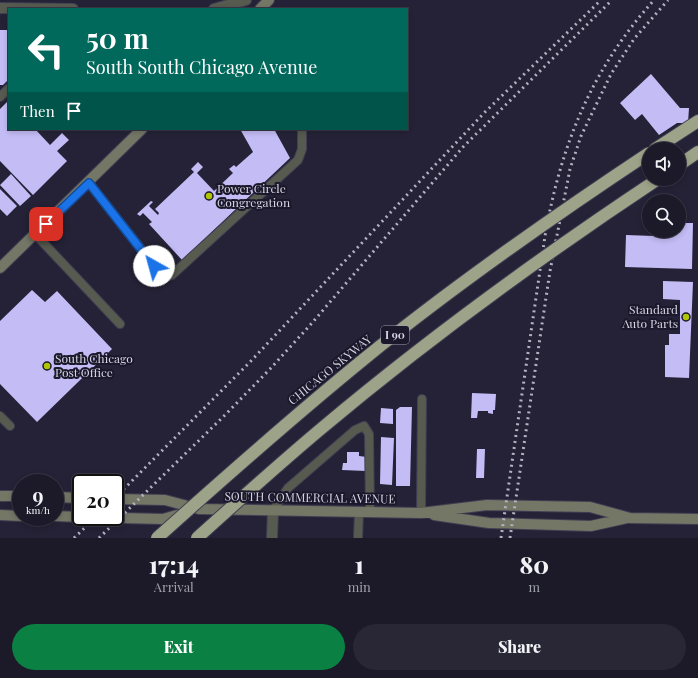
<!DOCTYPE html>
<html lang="en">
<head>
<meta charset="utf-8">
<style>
	body { margin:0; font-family:"Playfair Display",serif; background:#292735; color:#f1f3f6; height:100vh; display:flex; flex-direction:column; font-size:15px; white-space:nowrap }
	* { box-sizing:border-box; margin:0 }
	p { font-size:13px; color:#a0a1a8 }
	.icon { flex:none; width:22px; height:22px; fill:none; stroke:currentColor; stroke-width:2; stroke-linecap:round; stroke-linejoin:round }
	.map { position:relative; height:538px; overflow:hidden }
	.sheet { display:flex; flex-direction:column; background:#1c1a29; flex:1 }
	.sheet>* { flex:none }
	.guide { position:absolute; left:8px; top:8px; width:400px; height:122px; border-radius:0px; box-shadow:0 2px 6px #0003,0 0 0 1px #3a3846; background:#00695c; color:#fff; overflow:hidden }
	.tools { position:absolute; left:642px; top:142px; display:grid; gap:8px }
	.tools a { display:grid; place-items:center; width:44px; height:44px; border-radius:50%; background:#1c1a29; box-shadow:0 2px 6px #0003,0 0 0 1px #3a3846; font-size:20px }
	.speed { position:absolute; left:12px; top:474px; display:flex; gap:8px; font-size:20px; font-weight:700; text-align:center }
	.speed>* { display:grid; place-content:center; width:52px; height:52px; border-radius:50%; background:#1c1a29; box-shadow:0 2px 6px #0003,0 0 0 1px #3a3846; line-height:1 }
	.speed small { font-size:10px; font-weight:400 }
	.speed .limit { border:2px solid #111; border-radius:6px; background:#fff; color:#111 }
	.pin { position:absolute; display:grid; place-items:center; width:34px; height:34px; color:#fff; margin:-17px; border-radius:8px; box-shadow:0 2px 6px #0006 }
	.me { position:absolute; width:44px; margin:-22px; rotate:322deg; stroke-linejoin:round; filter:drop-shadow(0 0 3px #0008) }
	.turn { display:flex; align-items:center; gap:14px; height:84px; padding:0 12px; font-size:18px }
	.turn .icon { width:52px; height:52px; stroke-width:2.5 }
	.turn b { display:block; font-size:28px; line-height:34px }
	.then { display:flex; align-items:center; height:38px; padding:0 12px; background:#0003; gap:8px; font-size:15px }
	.eta { display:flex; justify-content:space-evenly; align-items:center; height:68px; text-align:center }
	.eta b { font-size:24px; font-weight:800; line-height:28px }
	.cta { display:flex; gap:8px; margin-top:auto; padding:8px 12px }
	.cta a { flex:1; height:46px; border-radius:24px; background:#0b8043; color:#fff; font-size:16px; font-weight:800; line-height:46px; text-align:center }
	.cta a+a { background:#292735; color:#f1f3f6 }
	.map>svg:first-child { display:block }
	.building { fill:#c3bcf5 }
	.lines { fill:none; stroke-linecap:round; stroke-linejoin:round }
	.lane-casing { stroke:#413f53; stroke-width:10 }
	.street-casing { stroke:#413f53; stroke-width:12 }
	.secondary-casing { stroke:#413f53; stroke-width:12 }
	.highway-casing { stroke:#413f53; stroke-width:14 }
	.lane { stroke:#575a4f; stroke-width:8 }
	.street { stroke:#575a4f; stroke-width:10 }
	.secondary { stroke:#747766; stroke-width:10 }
	.highway { stroke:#9da388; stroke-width:12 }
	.rail { stroke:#b4b1c1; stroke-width:3; stroke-dasharray:2 4; stroke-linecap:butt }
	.highway-bridge-casing { stroke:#413f53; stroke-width:14; stroke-linecap:butt }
	.highway-bridge { stroke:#9da388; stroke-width:12 }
	.route-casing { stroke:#114b97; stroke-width:10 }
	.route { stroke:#1a73e8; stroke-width:7 }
	.poi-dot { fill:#b0c503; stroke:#1b182c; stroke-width:1.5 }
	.labels { text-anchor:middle; stroke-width:4; stroke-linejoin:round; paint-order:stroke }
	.shield { fill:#1b182c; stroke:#9f9cac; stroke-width:1 }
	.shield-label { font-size:11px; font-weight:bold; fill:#d7d5e3 }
	.poi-label { font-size:12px; fill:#d7d5e3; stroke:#1b182c; text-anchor:start }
	.street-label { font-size:12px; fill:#d7d5e3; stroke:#1b182c }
</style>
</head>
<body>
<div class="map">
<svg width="698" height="538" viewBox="0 0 698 538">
	<rect width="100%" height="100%" fill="#252237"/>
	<path class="building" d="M0 30H9V79L3 85H0Z
		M651 74 680 108H689L688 123H677L659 135 642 114 635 120 620 103Z
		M8 101 9 129H35L50 145 62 133 69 140 57 151 67 161 33 195 0 161V109Z
		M240 129H274L290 158 182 260 149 224 152 222 143 213 140 216 137 214 151 201 153 202 149 206 158 215 159 213 155 209 194 172 191 169 198 162 203 167 197 173 214 191 233 173 229 169 234 165 236 167 253 152Z
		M11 174 31 196 20 206 0 185Z
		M0 189 17 206 7 216 0 209Z
		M679 223H693L692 269 625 267 626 235 654 236V231H679Z
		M663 281 693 282 689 378 665 377V345H669V334H680V300L663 299Z
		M32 290 45 302 57 291 112 349 37 422 0 384V321Z
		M472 393 496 394 495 410H493V414L488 413V411H478L477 418H471Z
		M400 407H412L410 486H396V410Z
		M381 408 393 409V424L380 423Z
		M381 437 394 438 392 485 380 484Z
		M477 449H485L484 478H476Z
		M347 452H359V456L367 457 366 471 342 470 343 463H347Z"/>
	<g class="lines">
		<defs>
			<path id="lane" d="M0 97 9 88
				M89 183 163 277 172 275 298 160 302 149V129
				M35 234 120 324
				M0 416 10 426
				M273 510 288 488 355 430 364 426 369 434 370 512
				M421 513 422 399
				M358 538 359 512"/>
			<path id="street" d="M0 8 73 9
				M214 9 246 0
				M272 538 273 510"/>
			<path id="secondary" d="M260 9 269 0
				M0 268 142 129
				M0 496H21
				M55 497 81 498
				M115 499 165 500 199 509 421 513 487 505 590 507 630 518 698 519
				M0 515 21 516
				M434 515 489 523 591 526 627 518
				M55 516 81 517
				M81 517 163 519 184 513"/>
			<path id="highway" d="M655 149 698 121
				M679 165 698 152"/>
		</defs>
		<use href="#lane" class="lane-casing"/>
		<use href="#street" class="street-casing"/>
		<use href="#secondary" class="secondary-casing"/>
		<use href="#highway" class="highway-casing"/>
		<use href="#lane" class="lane"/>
		<use href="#street" class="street"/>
		<use href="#secondary" class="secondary"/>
		<use href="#highway" class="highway"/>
		<path class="rail" d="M115 498 250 362 484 113 601 0
			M74 538 96 517
			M99 538 225 415 270 369 312 323 463 147 612 0
			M501 538 545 236C561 145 591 70 654 0
			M510 538 550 271 570 169 581 136 611 74 634 39 668 0"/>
		<defs>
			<path id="highway-bridge" d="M157 538C225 477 293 417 364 359 455 285 551 218 649 153
				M197 538C238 501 279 464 322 428 429 338 542 256 658 179"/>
		</defs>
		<use href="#highway-bridge" class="highway-bridge-casing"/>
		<use href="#highway-bridge" class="highway-bridge"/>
	</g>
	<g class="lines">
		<defs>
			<path id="route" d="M46 224 89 183 154 266"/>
		</defs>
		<use href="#route" class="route-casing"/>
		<use href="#route" class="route"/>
	</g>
	<g class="poi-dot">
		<circle cx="209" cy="196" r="4"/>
		<circle cx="686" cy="317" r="4"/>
		<circle cx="47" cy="366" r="4"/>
	</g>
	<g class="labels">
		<rect class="shield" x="381" y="326" width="28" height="18" rx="3"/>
		<g class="shield-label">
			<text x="395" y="339">I 90</text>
		</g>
		<g class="poi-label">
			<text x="217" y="193">Power Circle<tspan x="217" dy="14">Congregation</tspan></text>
			<text x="678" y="314" text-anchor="end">Standard<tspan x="678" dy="14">Auto Parts</tspan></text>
			<text x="55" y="363">South Chicago<tspan x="55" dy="14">Post Office</tspan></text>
		</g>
		<g class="street-label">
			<text transform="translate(330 370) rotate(-39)" y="4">CHICAGO SKYWAY</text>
			<text transform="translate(310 498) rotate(1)" y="4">SOUTH COMMERCIAL AVENUE</text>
		</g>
	</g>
</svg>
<div class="tools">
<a><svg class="icon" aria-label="sound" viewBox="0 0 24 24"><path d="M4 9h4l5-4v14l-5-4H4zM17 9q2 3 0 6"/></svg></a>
<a><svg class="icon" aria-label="search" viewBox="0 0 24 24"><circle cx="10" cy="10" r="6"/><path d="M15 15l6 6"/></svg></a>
</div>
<div class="speed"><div>9<small>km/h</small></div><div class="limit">20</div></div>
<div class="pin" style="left:46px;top:224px;background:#d93025"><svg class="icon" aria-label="arrive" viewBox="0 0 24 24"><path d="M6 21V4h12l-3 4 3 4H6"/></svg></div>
<svg class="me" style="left:154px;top:266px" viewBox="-20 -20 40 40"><circle r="19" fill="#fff"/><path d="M0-13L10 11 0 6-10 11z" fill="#1a73e8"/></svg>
<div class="guide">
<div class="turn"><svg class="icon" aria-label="left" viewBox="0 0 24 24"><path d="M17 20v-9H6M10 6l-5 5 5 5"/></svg><div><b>50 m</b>South South Chicago Avenue</div></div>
<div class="then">Then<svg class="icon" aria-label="arrive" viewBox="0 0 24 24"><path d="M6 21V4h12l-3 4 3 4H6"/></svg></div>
</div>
</div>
<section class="sheet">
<div class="eta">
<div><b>17:14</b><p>Arrival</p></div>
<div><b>1</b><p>min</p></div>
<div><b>80</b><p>m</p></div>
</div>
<div class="cta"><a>Exit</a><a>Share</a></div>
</section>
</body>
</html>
